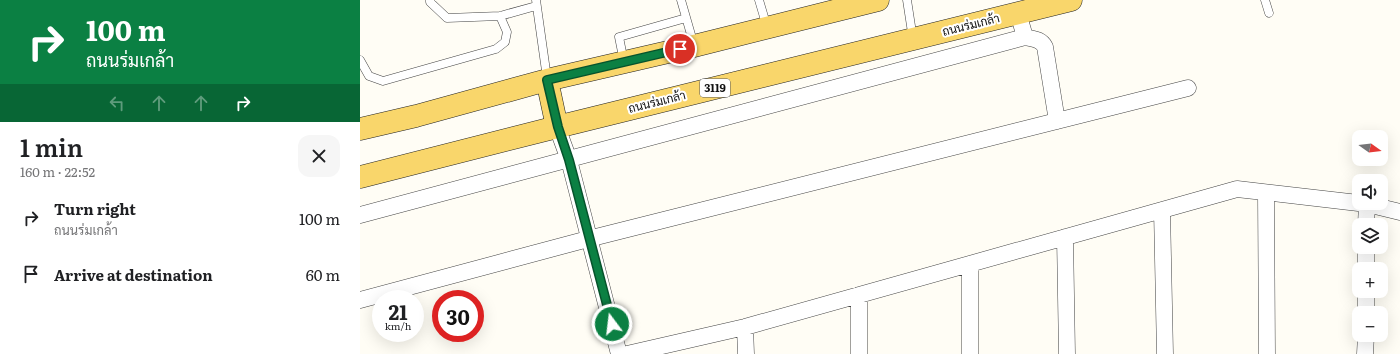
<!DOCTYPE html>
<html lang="en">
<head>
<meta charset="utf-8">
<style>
	body { margin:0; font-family:Literata,Sarabun,serif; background:#f6f6f6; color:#202124; height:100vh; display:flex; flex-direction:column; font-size:15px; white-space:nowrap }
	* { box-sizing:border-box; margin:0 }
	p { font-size:13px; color:#757577 }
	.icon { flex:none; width:22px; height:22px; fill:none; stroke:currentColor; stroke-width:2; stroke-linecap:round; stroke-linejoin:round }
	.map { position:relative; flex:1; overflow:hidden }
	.details { display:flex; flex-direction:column; background:#fff; width:360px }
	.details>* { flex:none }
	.top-card { background:#0b8043; color:#fff; overflow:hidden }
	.needle { width:26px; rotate:104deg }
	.fabs { position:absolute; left:992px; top:130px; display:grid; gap:8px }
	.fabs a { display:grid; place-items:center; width:36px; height:36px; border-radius:8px; background:#fff; box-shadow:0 4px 16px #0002; font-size:20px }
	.speed { position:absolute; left:12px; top:290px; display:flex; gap:8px; font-size:20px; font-weight:700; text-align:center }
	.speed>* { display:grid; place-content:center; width:52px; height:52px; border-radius:50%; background:#fff; box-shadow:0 4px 16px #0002; line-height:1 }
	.speed small { font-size:10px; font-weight:400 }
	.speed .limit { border:6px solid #d22; background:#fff; color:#111 }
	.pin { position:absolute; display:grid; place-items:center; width:34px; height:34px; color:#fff; margin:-17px; border:2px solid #fff; border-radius:50%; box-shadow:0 1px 4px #0007 }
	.me { position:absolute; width:44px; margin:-22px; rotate:345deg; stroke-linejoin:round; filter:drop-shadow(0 0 3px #0008) }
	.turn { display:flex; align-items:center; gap:14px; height:84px; padding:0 20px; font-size:18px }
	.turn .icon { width:52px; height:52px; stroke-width:2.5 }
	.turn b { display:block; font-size:28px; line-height:34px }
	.lanes { display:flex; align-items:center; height:38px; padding:0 20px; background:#0003; justify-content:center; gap:20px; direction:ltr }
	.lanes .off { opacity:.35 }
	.round { display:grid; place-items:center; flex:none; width:42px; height:42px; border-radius:12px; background:#f6f6f6 }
	.overview { display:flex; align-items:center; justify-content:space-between; height:68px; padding:0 20px }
	h1 { font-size:24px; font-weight:600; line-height:30px }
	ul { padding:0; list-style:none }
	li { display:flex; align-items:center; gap:12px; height:56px; padding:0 20px }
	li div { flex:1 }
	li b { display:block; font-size:15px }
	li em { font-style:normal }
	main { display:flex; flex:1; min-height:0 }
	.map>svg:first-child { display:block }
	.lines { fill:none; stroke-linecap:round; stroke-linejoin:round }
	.service-casing { stroke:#444; stroke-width:9 }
	.minor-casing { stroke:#444; stroke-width:17 }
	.primary-casing { stroke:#222; stroke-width:23 }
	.service { stroke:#fff; stroke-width:8 }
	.minor { stroke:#fff; stroke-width:16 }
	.primary { stroke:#f9d66b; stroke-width:22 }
	.route-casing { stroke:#07532c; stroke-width:10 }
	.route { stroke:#0b8043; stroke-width:7 }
	.labels { text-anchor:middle; stroke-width:4; stroke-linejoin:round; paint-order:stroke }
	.shield { fill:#fff; stroke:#585858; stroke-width:1 }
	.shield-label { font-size:11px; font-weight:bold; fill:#111 }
	.street-label { font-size:12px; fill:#111; stroke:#fff }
</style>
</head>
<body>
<main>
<section class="details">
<div class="top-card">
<div class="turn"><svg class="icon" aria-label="right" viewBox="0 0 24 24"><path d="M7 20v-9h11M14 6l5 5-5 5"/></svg><div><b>100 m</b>ถนนร่มเกล้า</div></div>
<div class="lanes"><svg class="icon off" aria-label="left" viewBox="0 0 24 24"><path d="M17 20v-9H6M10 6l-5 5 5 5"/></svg><svg class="icon off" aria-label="ahead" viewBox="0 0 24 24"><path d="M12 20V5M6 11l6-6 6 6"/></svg><svg class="icon off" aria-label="ahead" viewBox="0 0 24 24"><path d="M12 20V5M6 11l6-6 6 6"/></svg><svg class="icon" aria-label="right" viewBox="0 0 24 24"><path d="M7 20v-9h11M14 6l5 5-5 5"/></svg></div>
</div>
<div class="overview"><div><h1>1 min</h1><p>160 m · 22:52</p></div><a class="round"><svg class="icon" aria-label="close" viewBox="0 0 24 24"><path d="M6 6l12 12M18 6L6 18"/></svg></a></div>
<ul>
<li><svg class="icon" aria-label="right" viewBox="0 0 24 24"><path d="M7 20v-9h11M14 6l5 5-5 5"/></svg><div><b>Turn right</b><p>ถนนร่มเกล้า</p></div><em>100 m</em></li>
<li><svg class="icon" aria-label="arrive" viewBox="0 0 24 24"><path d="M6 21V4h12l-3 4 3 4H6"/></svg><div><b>Arrive at destination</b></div><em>60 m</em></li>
</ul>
</section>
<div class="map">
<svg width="1040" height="354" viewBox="0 0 1040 354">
	<rect width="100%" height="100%" fill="#fffdf5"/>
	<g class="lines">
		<defs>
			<path id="service" d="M70 0V2L87 18 140 16 176 6
				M176 0 187 78
				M321 0 334 45
				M399 0 407 27
				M547 0 553 39
				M905 0 909 13
				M0 60 9 76 23 81 136 49 145 42 147 32 140 16
				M264 62 259 37 326 18"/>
			<path id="minor" d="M658 13 665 37C673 39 681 39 685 47L697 121
				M197 127 209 160 259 354
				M906 193 907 354
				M802 210 805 354
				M0 215 665 37
				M1006 225 1007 204
				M705 237 707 354
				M1006 269V247
				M499 295V354
				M0 300 228 239 828 88
				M1006 313V291
				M385 327 386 354
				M267 354 385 327 877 189 1007 204 1040 212
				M610 354V264
				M1005 354 1006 335"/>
			<path id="primary" d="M187 80 197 127
				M0 129 56 116 187 80 334 46 518 0
				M0 177 197 127 711 0"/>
		</defs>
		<use href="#service" class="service-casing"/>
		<use href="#minor" class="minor-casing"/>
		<use href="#primary" class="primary-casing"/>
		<use href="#service" class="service"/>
		<use href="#minor" class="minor"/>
		<use href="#primary" class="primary"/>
	</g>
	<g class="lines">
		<defs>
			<path id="route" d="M252 324 209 160 198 127 187 80 320 49"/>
		</defs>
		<use href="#route" class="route-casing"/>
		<use href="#route" class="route"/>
	</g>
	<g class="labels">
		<rect class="shield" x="340" y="79" width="30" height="18" rx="3"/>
		<g class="shield-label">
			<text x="355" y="92">3119</text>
		</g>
		<g class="street-label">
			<text transform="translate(611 25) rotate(-14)" y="4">ถนนร่มเกล้า</text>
			<text transform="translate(297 102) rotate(-14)" y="4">ถนนร่มเกล้า</text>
		</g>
	</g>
</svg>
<div class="fabs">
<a><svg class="needle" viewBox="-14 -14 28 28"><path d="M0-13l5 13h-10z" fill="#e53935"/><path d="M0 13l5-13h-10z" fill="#757577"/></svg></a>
<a><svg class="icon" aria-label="sound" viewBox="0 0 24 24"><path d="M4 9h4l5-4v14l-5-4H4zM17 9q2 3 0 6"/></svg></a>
<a><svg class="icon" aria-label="layers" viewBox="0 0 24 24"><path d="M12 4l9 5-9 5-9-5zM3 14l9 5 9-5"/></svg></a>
<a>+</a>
<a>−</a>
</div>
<div class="speed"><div>21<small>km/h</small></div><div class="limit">30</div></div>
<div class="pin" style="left:320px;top:49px;background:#d93025"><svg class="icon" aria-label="arrive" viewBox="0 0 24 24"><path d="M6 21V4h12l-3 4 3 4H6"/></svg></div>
<svg class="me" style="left:252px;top:324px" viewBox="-20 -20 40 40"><circle r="17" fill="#0b8043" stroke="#fff" stroke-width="3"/><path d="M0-11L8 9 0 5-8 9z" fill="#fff"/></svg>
</div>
</main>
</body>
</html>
